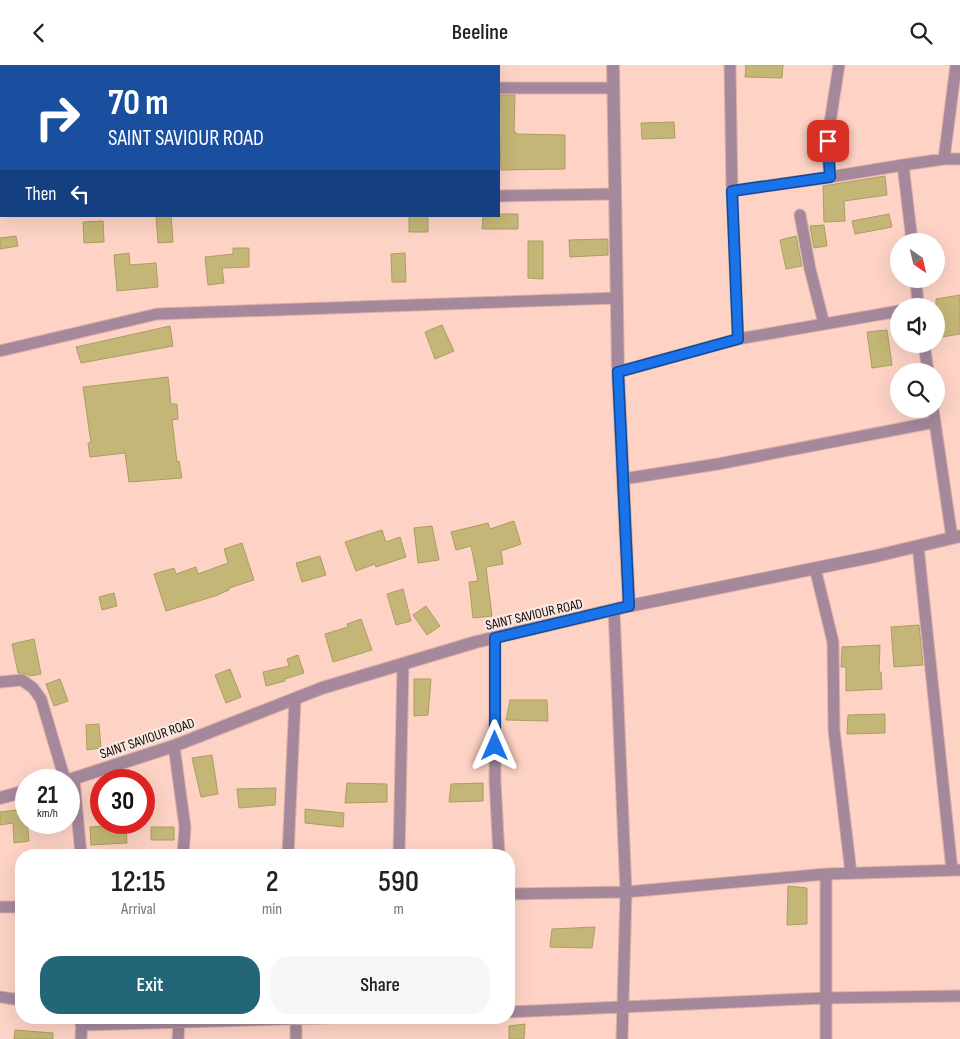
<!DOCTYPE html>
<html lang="en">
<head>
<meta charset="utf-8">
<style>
	body { margin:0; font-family:"Sofia Sans Condensed",sans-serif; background:#f6f6f6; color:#222; height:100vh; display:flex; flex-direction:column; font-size:19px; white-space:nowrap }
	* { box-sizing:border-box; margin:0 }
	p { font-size:16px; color:#767676 }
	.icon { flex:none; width:28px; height:28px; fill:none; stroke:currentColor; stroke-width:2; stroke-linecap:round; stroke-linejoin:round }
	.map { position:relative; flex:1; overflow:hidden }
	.drawer { position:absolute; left:15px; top:784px; width:500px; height:175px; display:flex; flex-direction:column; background:#fff; border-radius:20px; box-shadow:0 5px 20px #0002 }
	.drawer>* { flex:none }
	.guide { position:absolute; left:0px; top:0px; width:500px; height:152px; box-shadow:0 5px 20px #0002; background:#1a4fa0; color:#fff; overflow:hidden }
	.needle { width:32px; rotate:146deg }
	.buttons { position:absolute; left:890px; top:168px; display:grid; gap:10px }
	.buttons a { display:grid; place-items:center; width:55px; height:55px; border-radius:50%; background:#fff; box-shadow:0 5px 20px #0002; font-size:25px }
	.speed { position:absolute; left:15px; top:704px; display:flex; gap:10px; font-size:25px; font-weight:700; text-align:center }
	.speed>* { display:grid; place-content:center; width:65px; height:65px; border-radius:50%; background:#fff; box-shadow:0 5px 20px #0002; line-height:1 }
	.speed small { font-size:12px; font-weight:400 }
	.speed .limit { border:8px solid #d22; background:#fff; color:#111 }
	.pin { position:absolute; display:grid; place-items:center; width:42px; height:42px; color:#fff; margin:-21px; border-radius:10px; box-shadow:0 2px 8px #0006 }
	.me { position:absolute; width:55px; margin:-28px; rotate:0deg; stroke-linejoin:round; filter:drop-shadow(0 0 4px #0008) }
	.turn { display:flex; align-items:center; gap:18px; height:105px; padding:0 25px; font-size:22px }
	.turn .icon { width:65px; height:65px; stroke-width:2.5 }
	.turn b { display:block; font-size:35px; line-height:42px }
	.then { display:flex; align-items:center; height:48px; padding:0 25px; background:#0003; gap:10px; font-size:19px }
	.eta { display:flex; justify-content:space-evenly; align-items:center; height:85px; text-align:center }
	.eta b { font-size:30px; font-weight:600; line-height:35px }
	.action { display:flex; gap:10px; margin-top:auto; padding:10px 25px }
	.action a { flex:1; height:58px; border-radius:20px; background:#267; color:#fff; font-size:20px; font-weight:600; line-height:58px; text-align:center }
	.action a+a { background:#f6f6f6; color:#222 }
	header { display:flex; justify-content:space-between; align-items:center; height:65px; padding:0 25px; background:#fff; font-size:22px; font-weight:600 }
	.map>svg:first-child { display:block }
	.building { fill:#c3b676; stroke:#ab9e5f }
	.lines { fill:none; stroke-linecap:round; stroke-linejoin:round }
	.minor-casing { stroke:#dab2a6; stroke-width:13 }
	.tertiary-casing { stroke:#dab2a6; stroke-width:14 }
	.minor { stroke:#a5889c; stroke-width:11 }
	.tertiary { stroke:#a5889c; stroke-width:12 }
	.route-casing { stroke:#114b97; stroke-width:12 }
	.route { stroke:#1a73e8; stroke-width:9 }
	.labels { text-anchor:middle; stroke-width:4.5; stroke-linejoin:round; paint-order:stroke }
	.street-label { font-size:14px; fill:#1b0501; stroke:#f6e8e3 }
</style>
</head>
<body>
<header><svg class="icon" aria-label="back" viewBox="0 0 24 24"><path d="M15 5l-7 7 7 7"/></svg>Beeline<svg class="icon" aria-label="search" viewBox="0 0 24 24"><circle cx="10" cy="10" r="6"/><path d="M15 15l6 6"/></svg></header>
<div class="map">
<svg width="960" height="974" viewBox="0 0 960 974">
	<rect width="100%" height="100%" fill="#fed3c6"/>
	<path class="building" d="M746 0H783L782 13 745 12Z
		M500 30H515L514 67H516V69L565 70V104L501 105 499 61Z
		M674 57 675 73 642 74 641 58Z
		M885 111 887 130 844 136 845 156 824 157 823 121Z
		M499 149H518V164H482L483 151H499Z
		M889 149 892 162 855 169 852 156Z
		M156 151H171L173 177 158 178Z
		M409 151H428V167H409Z
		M103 156 104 177 84 178 83 157Z
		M824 160 827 181 814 183 810 161Z
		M16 171 18 181 0 184V173Z
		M796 171 802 201 786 204 780 175Z
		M608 174V190L570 192 569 175Z
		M528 176H543V214L528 213Z
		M233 183H249V202L222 203 224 218 208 220 205 192 233 189Z
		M129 188 130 200 156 198 158 222 117 226 114 190Z
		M405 188 406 217H392L391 189Z
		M960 230V269L942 272 938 249H936V234Z
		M442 260 454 286 435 294 425 267Z
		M170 261 173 281 81 298 76 282Z
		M887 265 892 300 872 303 867 267Z
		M168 312 171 339H177L178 354 172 355 177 397 179 396 182 413 129 417 125 388 90 392 88 378H91L83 322Z
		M514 456 521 479 501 486 503 499 486 502 492 551 473 553 469 517 478 516 471 481 456 485 451 467 488 458 490 464Z
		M432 461 439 495 418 498 414 463Z
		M382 465 386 477 400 472 406 492 376 502 375 499 356 506 345 477Z
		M242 478 254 515 229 523V525L215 531 166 546 154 509 174 503 176 509 196 502 198 509 228 498 224 484Z
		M320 491 326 510 302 517 296 498Z
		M403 524 411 556 396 560 387 529Z
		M114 528 117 541 102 545 99 532Z
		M426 541 440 561 427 570 413 550Z
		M361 554 372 585 333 597 325 569 348 562 347 559Z
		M919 560 923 600 894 602 891 562Z
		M34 574 41 609 30 611 26 609 18 608 12 579Z
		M880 580 879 607H881L882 624 846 626V602H841L842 582Z
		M298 590 304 608 285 614V616L266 621 263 607 289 601 287 594Z
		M230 604 241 632 226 638 215 610Z
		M60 614 68 636 54 641 46 619Z
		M414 614H431L428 650 414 651Z
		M510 635H547L548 656 506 655Z
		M885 649V668L847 669 848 650Z
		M99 659 101 683 87 685 86 660Z
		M212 690 218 729 201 732 192 693Z
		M347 718 387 719V737L345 738Z
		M483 718V736L449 737 451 719Z
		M276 723 275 740 239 743 237 724Z
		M26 744 29 776 14 778 13 758 0 760V747Z
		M305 744 344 748 343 762 305 758Z
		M126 760 127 778 91 780 90 762Z
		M151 762H174V775H151Z
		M788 821 807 823V859L787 860Z
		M595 862 592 883 550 882 552 864Z
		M525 959 524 974H509V961Z
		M15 965 53 968V974H14Z"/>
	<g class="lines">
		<defs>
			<path id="minor" d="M730 0 732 126 738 274
				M839 0 827 77 830 112 903 100 912 176
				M0 23H1
				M499 23H613
				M944 94 956 0
				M903 100 944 94H960
				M732 126 830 112
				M499 131 615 129
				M800 150 810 204 824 259
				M916 214 918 241
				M924 279 928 306
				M0 286 157 249 617 233
				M618 307 738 274 899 246
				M933 344 952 473
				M623 414 718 399 935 357
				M918 481 952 805
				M815 503 833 577 834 665 851 808
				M614 545 626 827 622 974
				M495 573V716L499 790
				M0 617 22 615 33 623 41 634 65 715
				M174 681 185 762 183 790
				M74 714 81 790
				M288 790 295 634
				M399 790 403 599
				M826 809V974
				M509 829 626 827 826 809 960 805
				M0 842H21
				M0 932 21 935
				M509 947 825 933 960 931
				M296 952V974
				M81 960 356 952
				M81 974 82 953
				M178 974 179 957"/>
			<path id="tertiary" d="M613 0 618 307 629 541
				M69 715 174 681 322 623 476 577 629 541 876 491 960 471
				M0 733 26 726"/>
		</defs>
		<use href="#minor" class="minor-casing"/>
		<use href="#tertiary" class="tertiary-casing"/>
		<use href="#minor" class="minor"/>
		<use href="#tertiary" class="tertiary"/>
	</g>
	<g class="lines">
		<defs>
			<path id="route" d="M495 681V573L629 541 618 307 738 274 732 126 830 112 828 76"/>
		</defs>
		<use href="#route" class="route-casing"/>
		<use href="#route" class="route"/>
	</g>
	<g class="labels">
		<g class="street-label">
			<text transform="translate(534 549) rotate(-13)" y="5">SAINT SAVIOUR ROAD</text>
			<text transform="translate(147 673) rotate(-19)" y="5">SAINT SAVIOUR ROAD</text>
		</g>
	</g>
</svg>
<div class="buttons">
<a><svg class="needle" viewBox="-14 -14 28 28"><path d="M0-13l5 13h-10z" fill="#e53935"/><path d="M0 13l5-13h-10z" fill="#767676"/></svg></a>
<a><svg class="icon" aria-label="sound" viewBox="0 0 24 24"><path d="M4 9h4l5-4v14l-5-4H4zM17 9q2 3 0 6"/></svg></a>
<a><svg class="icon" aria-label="search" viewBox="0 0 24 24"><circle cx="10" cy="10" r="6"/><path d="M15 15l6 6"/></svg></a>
</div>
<div class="speed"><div>21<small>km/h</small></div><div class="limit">30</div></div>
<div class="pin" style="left:828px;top:76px;background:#d93025"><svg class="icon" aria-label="arrive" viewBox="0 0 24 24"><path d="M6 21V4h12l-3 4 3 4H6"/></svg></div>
<svg class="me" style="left:495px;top:681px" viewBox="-20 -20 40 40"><path d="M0-17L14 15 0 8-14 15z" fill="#1a73e8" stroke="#fff" stroke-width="4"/></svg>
<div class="guide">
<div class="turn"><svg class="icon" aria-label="right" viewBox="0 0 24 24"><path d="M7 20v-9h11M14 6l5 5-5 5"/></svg><div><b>70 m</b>SAINT SAVIOUR ROAD</div></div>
<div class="then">Then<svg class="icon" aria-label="left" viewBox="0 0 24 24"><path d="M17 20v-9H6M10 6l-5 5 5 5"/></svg></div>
</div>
<section class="drawer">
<div class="eta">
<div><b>12:15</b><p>Arrival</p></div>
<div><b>2</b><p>min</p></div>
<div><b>590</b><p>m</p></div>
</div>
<div class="action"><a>Exit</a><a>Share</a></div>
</section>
</div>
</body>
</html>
